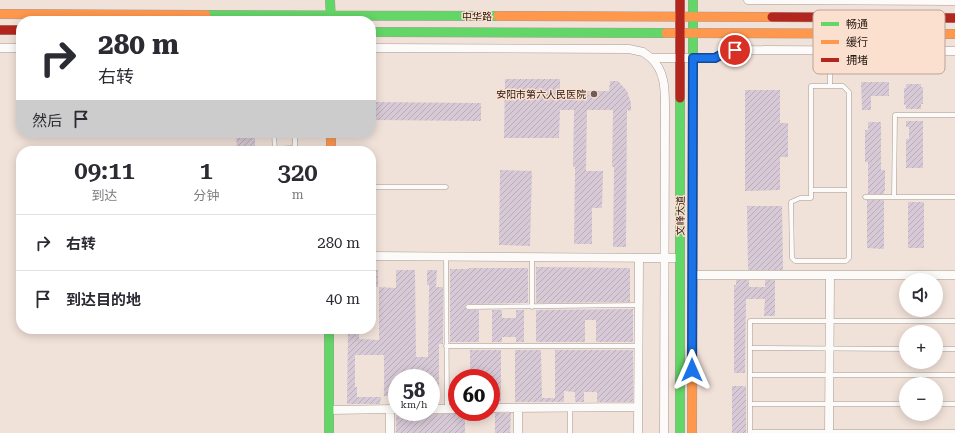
<!DOCTYPE html>
<html lang="zh">
<head>
<meta charset="utf-8">
<style>
	body { margin:0; font-family:"Roboto Serif","Noto Sans SC",serif; background:#f7f7f7; color:#2b2b33; height:100vh; display:flex; flex-direction:column; font-size:15px; white-space:nowrap }
	* { box-sizing:border-box; margin:0 }
	p { font-size:13px; color:#7c7c81 }
	.icon { flex:none; width:22px; height:22px; fill:none; stroke:currentColor; stroke-width:2; stroke-linecap:round; stroke-linejoin:round }
	.map { position:relative; flex:1; overflow:hidden }
	.sheet { position:absolute; left:16px; top:146px; width:360px; height:188px; display:flex; flex-direction:column; background:#fff; border-radius:16px; box-shadow:0 2px 10px #0003 }
	.sheet>* { flex:none }
	.top-card { position:absolute; left:16px; top:16px; width:360px; height:122px; border-radius:16px; box-shadow:0 2px 10px #0003; background:#fff; color:#2b2b33; overflow:hidden }
	.buttons { position:absolute; left:899px; top:273px; display:grid; gap:8px }
	.buttons a { display:grid; place-items:center; width:44px; height:44px; border-radius:50%; background:#fff; box-shadow:0 2px 10px #0003; font-size:20px }
	.speed { position:absolute; left:388px; top:369px; display:flex; gap:8px; font-size:20px; font-weight:700; text-align:center }
	.speed>* { display:grid; place-content:center; width:52px; height:52px; border-radius:50%; background:#fff; box-shadow:0 2px 10px #0003; line-height:1 }
	.speed small { font-size:10px; font-weight:400 }
	.speed .limit { border:6px solid #d22; background:#fff; color:#111 }
	.pin { position:absolute; display:grid; place-items:center; width:34px; height:34px; color:#fff; margin:-17px; border:2px solid #fff; border-radius:50%; box-shadow:0 1px 4px #0007 }
	.me { position:absolute; width:44px; margin:-22px; rotate:0deg; stroke-linejoin:round; filter:drop-shadow(0 0 3px #0008) }
	.turn { display:flex; align-items:center; gap:14px; height:84px; padding:0 16px; font-size:18px }
	.turn .icon { width:52px; height:52px; stroke-width:2.5 }
	.turn b { display:block; font-size:28px; line-height:34px }
	.then { display:flex; align-items:center; height:38px; padding:0 16px; background:#0003; gap:8px; font-size:15px }
	.eta { display:flex; justify-content:space-evenly; align-items:center; height:68px; text-align:center }
	.eta b { font-size:24px; font-weight:600; line-height:28px }
	ul { padding:0; list-style:none }
	li { display:flex; align-items:center; gap:12px; height:56px; padding:0 16px; border-top:1px solid #e1e1e2 }
	li div { flex:1 }
	li b { display:block; font-size:15px }
	li em { font-style:normal }
	.map>svg:first-child { display:block }
	.building { fill:url(#building-hatch) }
	.lines { fill:none; stroke-linecap:round; stroke-linejoin:round }
	.lane-casing { stroke:#a79b93; stroke-width:5 }
	.street-casing { stroke:#a79b93; stroke-width:9 }
	.fast-casing { stroke:#a79b93; stroke-width:10 }
	.slow-casing { stroke:#a79b93; stroke-width:10 }
	.jam-casing { stroke:#a79b93; stroke-width:10 }
	.lane { stroke:#fdfbf9; stroke-width:4 }
	.street { stroke:#fdfbf9; stroke-width:8 }
	.fast { stroke:#63d668; stroke-width:9 }
	.slow { stroke:#ff974d; stroke-width:9 }
	.jam { stroke:#b3261e; stroke-width:9 }
	.route-casing { stroke:#114b97; stroke-width:10 }
	.route { stroke:#1a73e8; stroke-width:7 }
	.poi-dot { fill:#6c5f57; stroke:#fbdfcf; stroke-width:1.5 }
	.labels { text-anchor:middle; stroke-width:3; stroke-linejoin:round; paint-order:stroke }
	.street-label { font-size:10px; fill:#241811; stroke:#fbdfcf }
	.poi-label { font-size:10px; fill:#241811; stroke:#fbdfcf; text-anchor:end }
	.key { fill:#fbdfcf; stroke:#baa396; stroke-width:1 }
	.key-label { font-size:11px; fill:#241811 }
</style>
</head>
<body>
<div class="map">
<svg width="955" height="433" viewBox="0 0 955 433">
	<defs>
		<pattern id="building-hatch" width="6" height="6" patternUnits="userSpaceOnUse"><rect width="6" height="6" fill="#d7c9d5"/><path d="M-1 1l2-2M0 6l6-6M5 7l2-2" fill="none" stroke="#b8acb6"/></pattern>
	</defs>
	<rect width="100%" height="100%" fill="#f1e2d9"/>
	<path class="building" d="M505 79H560V91H609L610 81H618L627 91 631 103V111L627 110 626 247H613L614 167H612L613 110H587L586 171H603L602 208H592V244H574L575 167H573L574 110H560L559 138H504Z
		M861 82H889V96H871V110H862Z
		M906 84H921V87H923V104H921V109H906V105H904V88H906Z
		M745 90H780V123H788V157H780V190L745 191Z
		M372 102 481 103V121L371 120Z
		M906 121H923V168H906V139H909V127H906Z
		M868 122H881V170H885V191H884V194H868V162H865V130H868Z
		M236 133H255V151H237Z
		M500 170 532 171 530 246 499 245Z
		M867 200H884V249L867 248Z
		M908 202H924V248H908Z
		M747 206H782L783 270H748Z
		M536 267 630 268V302L536 303Z
		M469 268H528V303L467 304 465 307 467 310H479V342H450V269H469Z
		M371 270H378V287H371Z
		M396 270H415L416 357H428L429 285H427V270H437L436 287H443V344H439V404H431V378H397V396H384V355H355V387H357V397H381L380 404H347L348 329H359V339L379 340V287L396 288Z
		M736 280H749V287H765V280H775V316H764L765 299H746L745 373H734V285H736Z
		M630 309H633V342H596V320H585V342H536V310Z
		M492 310H502V318H516V310H524V342H516V337H502V342H492Z
		M470 350H501V402H493V378H470Z
		M515 350H541L542 398H555V350H633V402H597V392H584V402H575V392L564 391V402H515Z
		M732 386H746V433H732Z
		M402 412H426L431 414H457L462 412H465V433H396V415Z
		M495 413H511L510 433H495Z"/>
	<g class="lines">
		<defs>
			<path id="lane" d="M830 37V86
				M811 86H843L849 92V258L846 261H795L792 258 791 202 800 198H811Z
				M274 133 275 151
				M275 149 292 148 295 147V133
				M371 187H446
				M811 190H849
				M865 197H955
				M894 197 895 115H955
				M446 257 447 409
				M532 257V307
				M468 307 639 305
				M446 346H639
				M750 348 906 349
				M936 349H955
				M750 375H955
				M750 404H906
				M936 404H955
				M750 432H955
				M570 433V408
				M750 433V321H955"/>
			<path id="street" d="M748 0 955 1
				M0 48H21
				M371 48 629 49 643 52 651 58H715L726 52 735 50 955 51
				M651 58C665 71 665 89 665 107L664 433
				M371 256 680 258
				M693 275H955
				M491 408 638 407
				M518 408V433
				M390 409V433
				M431 409H457
				M329 410 397 409
				M638 433 639 258
				M829 433 830 275"/>
			<path id="fast" d="M330 0 331 21
				M206 15 498 16
				M371 32 666 33
				M680 98V433
				M693 105V0
				M329 329V433"/>
			<path id="slow" d="M0 14 206 15
				M498 16 772 17
				M666 33 955 34
				M331 133V151
				M692 433 693 105"/>
			<path id="jam" d="M680 0V98
				M772 17 955 18
				M0 30H21"/>
		</defs>
		<use href="#lane" class="lane-casing"/>
		<use href="#street" class="street-casing"/>
		<use href="#fast" class="fast-casing"/>
		<use href="#slow" class="slow-casing"/>
		<use href="#jam" class="jam-casing"/>
		<use href="#lane" class="lane"/>
		<use href="#street" class="street"/>
		<use href="#fast" class="fast"/>
		<use href="#slow" class="slow"/>
		<use href="#jam" class="jam"/>
	</g>
	<g class="lines">
		<defs>
			<path id="route" d="M692 370 693 58H715L726 52 735 50"/>
		</defs>
		<use href="#route" class="route-casing"/>
		<use href="#route" class="route"/>
	</g>
	<circle class="poi-dot" cx="594" cy="94" r="4"/>
	<g class="labels">
		<g class="street-label">
			<text x="477" y="20">中华路</text>
			<text transform="translate(680 216) rotate(-90)" y="4">文峰大道</text>
		</g>
		<g class="poi-label">
			<text x="586" y="98">安阳市第六人民医院</text>
		</g>
	</g>
	<rect x="813" y="10" width="132" height="64" rx="6" class="key"/>
	<rect x="821" y="22" width="18" height="4" fill="#63d668"/>
	<rect x="821" y="40" width="18" height="4" fill="#ff974d"/>
	<rect x="821" y="58" width="18" height="4" fill="#b3261e"/>
	<g class="key-label">
		<text x="846" y="28">畅通</text>
		<text x="846" y="46">缓行</text>
		<text x="846" y="64">拥堵</text>
	</g>
</svg>
<div class="buttons">
<a><svg class="icon" aria-label="sound" viewBox="0 0 24 24"><path d="M4 9h4l5-4v14l-5-4H4zM17 9q2 3 0 6"/></svg></a>
<a>+</a>
<a>−</a>
</div>
<div class="speed"><div>58<small>km/h</small></div><div class="limit">60</div></div>
<div class="pin" style="left:735px;top:50px;background:#d93025"><svg class="icon" aria-label="arrive" viewBox="0 0 24 24"><path d="M6 21V4h12l-3 4 3 4H6"/></svg></div>
<svg class="me" style="left:692px;top:370px" viewBox="-20 -20 40 40"><path d="M0-17L14 15 0 8-14 15z" fill="#1a73e8" stroke="#fff" stroke-width="4"/></svg>
<div class="top-card">
<div class="turn"><svg class="icon" aria-label="right" viewBox="0 0 24 24"><path d="M7 20v-9h11M14 6l5 5-5 5"/></svg><div><b>280 m</b>右转</div></div>
<div class="then">然后<svg class="icon" aria-label="arrive" viewBox="0 0 24 24"><path d="M6 21V4h12l-3 4 3 4H6"/></svg></div>
</div>
<section class="sheet">
<div class="eta">
<div><b>09:11</b><p>到达</p></div>
<div><b>1</b><p>分钟</p></div>
<div><b>320</b><p>m</p></div>
</div>
<ul>
<li><svg class="icon" aria-label="right" viewBox="0 0 24 24"><path d="M7 20v-9h11M14 6l5 5-5 5"/></svg><div><b>右转</b></div><em>280 m</em></li>
<li><svg class="icon" aria-label="arrive" viewBox="0 0 24 24"><path d="M6 21V4h12l-3 4 3 4H6"/></svg><div><b>到达目的地</b></div><em>40 m</em></li>
</ul>
</section>
</div>
</body>
</html>
